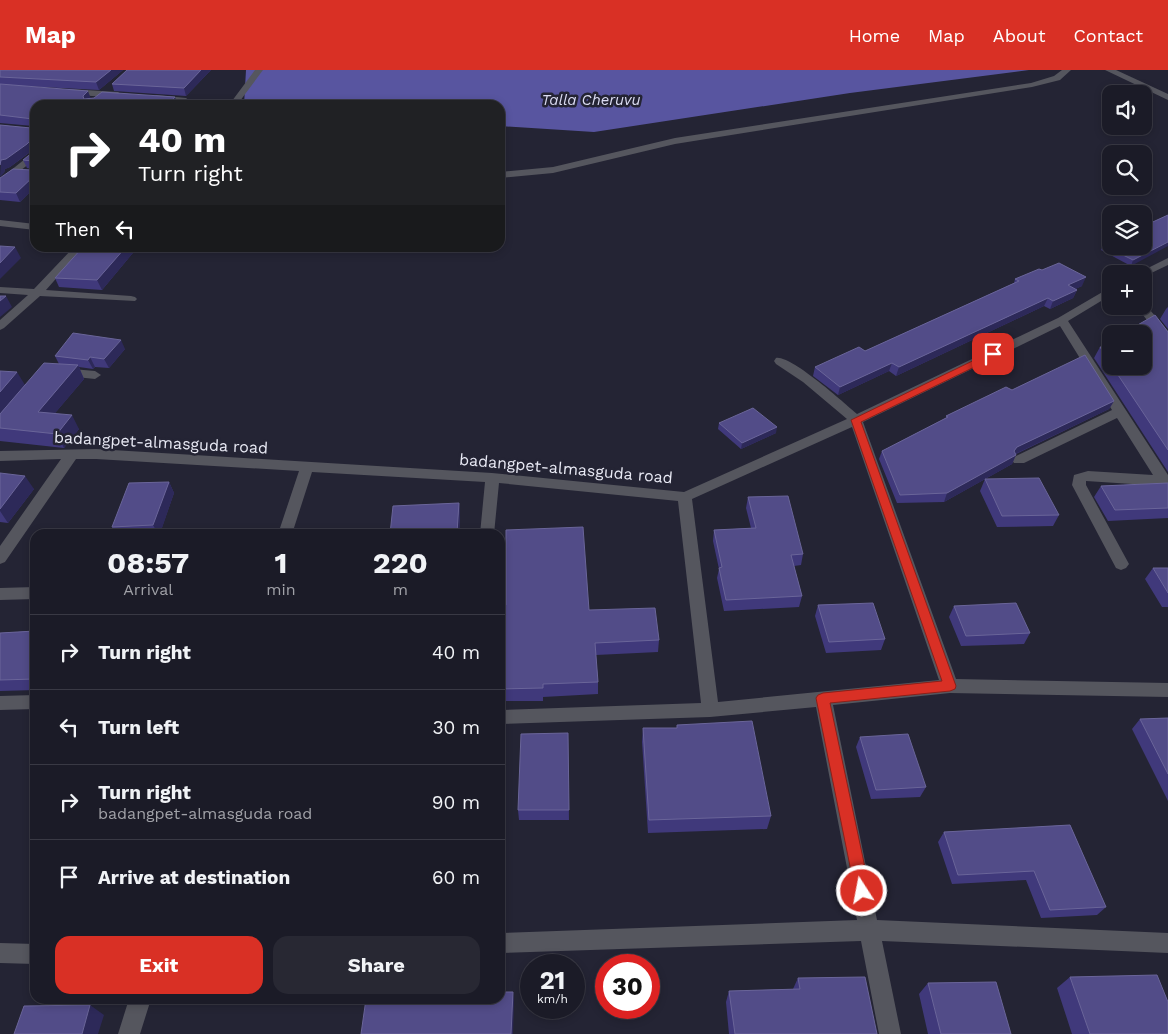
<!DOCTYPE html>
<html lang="en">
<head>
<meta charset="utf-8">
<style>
	body { margin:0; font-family:"Work Sans",sans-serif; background:#282833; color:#f1f3f6; height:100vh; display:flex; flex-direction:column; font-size:19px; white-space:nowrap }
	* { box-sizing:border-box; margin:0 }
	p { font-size:16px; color:#a0a1a7 }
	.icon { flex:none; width:28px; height:28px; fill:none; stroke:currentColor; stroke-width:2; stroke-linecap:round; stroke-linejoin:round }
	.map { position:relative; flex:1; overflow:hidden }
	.panel { position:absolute; left:30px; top:459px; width:475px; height:475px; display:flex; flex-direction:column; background:#1b1b27; border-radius:15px; box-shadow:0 2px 8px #0003,0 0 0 1px #393944 }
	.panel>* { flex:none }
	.guide { position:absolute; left:30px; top:30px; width:475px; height:152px; border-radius:15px; box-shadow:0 2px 8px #0003,0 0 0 1px #393944; background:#202124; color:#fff; overflow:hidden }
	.controls { position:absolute; left:1102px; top:15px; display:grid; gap:10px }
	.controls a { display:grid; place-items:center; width:50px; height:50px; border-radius:10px; background:#1b1b27; box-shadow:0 2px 8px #0003,0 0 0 1px #393944; font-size:25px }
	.speed { position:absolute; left:520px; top:884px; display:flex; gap:10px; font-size:25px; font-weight:700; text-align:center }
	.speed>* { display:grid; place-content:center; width:65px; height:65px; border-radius:50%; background:#1b1b27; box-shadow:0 2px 8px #0003,0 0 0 1px #393944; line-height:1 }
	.speed small { font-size:12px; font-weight:400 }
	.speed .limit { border:8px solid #d22; background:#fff; color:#111 }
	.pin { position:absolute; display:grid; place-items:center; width:42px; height:42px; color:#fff; margin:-21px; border-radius:10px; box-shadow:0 2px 8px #0006 }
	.me { position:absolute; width:55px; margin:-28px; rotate:349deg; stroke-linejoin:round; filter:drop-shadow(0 0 4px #0008) }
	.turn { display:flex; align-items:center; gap:18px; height:105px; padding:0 25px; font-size:22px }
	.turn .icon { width:65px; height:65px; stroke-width:2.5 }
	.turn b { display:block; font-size:35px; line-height:42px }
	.then { display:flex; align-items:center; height:48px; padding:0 25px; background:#0003; gap:10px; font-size:19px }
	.eta { display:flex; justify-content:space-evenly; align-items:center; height:85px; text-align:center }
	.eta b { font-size:30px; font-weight:700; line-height:35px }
	.button { display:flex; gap:10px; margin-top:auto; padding:10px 25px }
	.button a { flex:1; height:58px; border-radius:15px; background:#d93025; color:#fff; font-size:20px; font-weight:700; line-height:58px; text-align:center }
	.button a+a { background:#282833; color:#f1f3f6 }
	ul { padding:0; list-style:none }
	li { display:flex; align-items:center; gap:15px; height:75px; padding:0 25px; border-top:1px solid #393944 }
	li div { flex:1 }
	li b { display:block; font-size:19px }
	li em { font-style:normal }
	header { display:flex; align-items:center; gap:30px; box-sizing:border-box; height:70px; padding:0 25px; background:#d93025; color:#fff }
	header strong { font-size:24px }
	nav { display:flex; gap:28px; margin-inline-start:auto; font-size:18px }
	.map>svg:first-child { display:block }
	.water { fill:#5855a0 }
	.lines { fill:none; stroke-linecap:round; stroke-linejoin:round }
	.minor { fill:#55565e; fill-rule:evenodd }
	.wall { fill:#40397b }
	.shaded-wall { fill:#2d2959 }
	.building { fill:#524c88; stroke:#6a6599 }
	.route { fill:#d93025; stroke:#8d1f18 }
	.labels { text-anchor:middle; stroke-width:5; stroke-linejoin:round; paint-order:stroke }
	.far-water-label { font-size:15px; font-style:italic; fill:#dcddf3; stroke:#242434 }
	.street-label { font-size:16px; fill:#e9eaf5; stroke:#242434 }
</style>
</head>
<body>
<header>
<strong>Map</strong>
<nav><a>Home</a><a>Map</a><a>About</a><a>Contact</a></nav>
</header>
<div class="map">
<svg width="1168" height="964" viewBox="0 0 1168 964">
	<rect width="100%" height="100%" fill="#242434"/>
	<path class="water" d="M246 0H1029L850 23 594 62 500 56V35H244Z"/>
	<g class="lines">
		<path class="minor" d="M255 0H263L237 35H229Z
			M1062 0H1071L1060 10 1032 17 675 74 553 103 500 108V102L553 97 675 68 1031 13 1054 6Z
			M1105 0H1116L1168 24V30Z
			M69 19 118 22 122 25 118 28 66 24 65 22Z
			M156 25 186 28 190 31 186 34 153 30 152 28Z
			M35 81V89L0 117V109Z
			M0 150 35 154V160L0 156Z
			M73 178H83L46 220 131 226 135 227 137 229 135 231 40 226 4 258 0 260V250L28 225 0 223V217L34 219Z
			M1168 188V195L1145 206 1144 204H1136Z
			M1111 217V225L1068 251 1168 405V415L1163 416 1086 411V415L1129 494 1126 498 1121 500 1116 498 1072 415 1074 405 1088 401 1153 405 1117 348 1024 393H1014L1012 390 1014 387 1112 340 1060 256 863 352 956 609 1168 613V627L950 623 833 635 877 850 1168 863V883L882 871 901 964H879L861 871 500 883V863L857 850 816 637 710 647 500 654V640L701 633 678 431 499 413 494 464H480L485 412 312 402 292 464H278L299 401 96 389H76L5 492 0 494V476L61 389 0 391V381L96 379 492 403 684 422 847 349 803 312 776 294 774 291 776 288C791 285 844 333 857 344L1058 248ZM852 357 939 610 718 632 692 429Z
			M1144 233 1168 261V273L1164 272 1136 236H1144Z
			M61 298 95 301 101 305 95 309 57 305 55 302Z
			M35 517V529L0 530V518Z
			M35 625V639L0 640V626Z
			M0 873 35 874V894L0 893Z
			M129 929H151L140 964H118Z"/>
	</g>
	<path class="wall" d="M0 0H123L99 20 22 16 91 29 175 27 35 35V117L20 132 0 130V108L32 100V99L27 98 23 90 33 82V80L10 97 5 99 4 103 0 55 31 58 33 56 0 53Z
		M127 0H211L186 26 114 21 112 14Z
		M1168 145 1131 196 1101 180 1103 175Z
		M82 178H137L102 220 59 217 55 208Z
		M1042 200 1082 216 1075 219 1077 220 1073 228 1050 239 1044 236 896 306 889 301 838 325 813 306 815 297 865 281 1014 213 1015 209Z
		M1168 237V259L1160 249 1166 239Z
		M1168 262V402L1094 288 1100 277H1111V296H1144Z
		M125 279 109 298 95 297 93 299 79 297 84 309 55 343 79 359 64 378 0 371V301L25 315 59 294 55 286Z
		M1012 320 1114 331 1109 339 1016 384 1012 394 944 432 897 433 879 389 882 381 946 348V346Z
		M719 353 776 363 741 379 718 359Z
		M0 403 34 419 8 453 0 452Z
		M985 409 1059 445 1053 456 997 457 980 421Z
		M169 412 174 423 161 460 189 464H116L112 457Z
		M1168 413V448L1108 451 1094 427 1101 416Z
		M748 427 803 484 801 495 794 496 802 526 799 537 724 541 717 508 719 499 713 471 714 460 751 458 746 438Z
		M459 433 460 445 459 464H390Z
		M1153 498H1168V537H1162L1145 509Z
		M818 535 885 569 881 580 826 583 815 546Z
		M954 536 1030 563 1024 574 961 576 949 547Z
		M589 540 659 570 658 582 596 585 598 612V624L543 627V631H500V565H503Z
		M35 561V620L0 621V563Z
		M1168 648V731L1132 659 1140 649Z
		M677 655 771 746 767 759 648 763 642 672 643 658H677Z
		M568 663 569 750H519L518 740Z
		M860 667 926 717 920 727 871 729 856 677Z
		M1070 755 1106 837 1097 845 1041 848 1026 810 952 814 938 772 944 762Z
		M1070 907 1168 964H1072L1057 918Z
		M798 908 877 964H729L726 932 729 921 793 919Z
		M928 913 1011 964H928L919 924Z"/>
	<path class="shaded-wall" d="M111 0H123L99 20 96 12Z
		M201 0H211L186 26 184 18Z
		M88 21 91 29 86 34 83 26Z
		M175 27 178 35H168Z
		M35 66V78L10 97 5 99 4 103 0 107 1 90Z
		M35 105V117L20 132 16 123Z
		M1168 172V176L1131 196 1133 190Z
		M15 177 21 188 0 209V193Z
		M125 178H137L102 220 97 210Z
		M1086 207 1082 216 1065 224 1068 215Z
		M1077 220 1073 228 1050 239 1053 231Z
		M6 226 12 237 0 247V231Z
		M1048 228 1044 236 896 306 899 297Z
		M121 270 125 279 109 298 104 289Z
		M90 287 95 297 93 299 88 290Z
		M892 293 889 301 838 325 840 317Z
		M78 295 84 309 45 355 38 342Z
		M17 302 25 315 0 344V322Z
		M1114 331 1109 339 1013 385H1016L1012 394 944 432 947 423 1014 381 1017 377Z
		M72 345 79 359 64 378 57 364Z
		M777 357 776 363 741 379 742 373Z
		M25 406 34 419 8 453 0 441V439Z
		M169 412 174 423 160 464H158L153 455Z
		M459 433 460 445 459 464H457Z
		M513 922 514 931 513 964H511Z
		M90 935 104 945 98 964H82Z"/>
	<path class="building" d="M0 0H111L96 12 0 7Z
		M127 0H201L184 18 112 14Z
		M0 14 88 21 83 26 84 29 94 28 102 22 175 27 168 35H35V66L27 74 6 89 1 90 0 95V55L31 58 33 56V49L0 45Z
		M33 74H35V105L16 123 0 122V108L13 99 32 100 33 91 23 90 33 82Z
		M1168 145V172L1133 190 1103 175 1111 171V176H1144V156Z
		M0 176 15 177 0 193Z
		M82 178H125L97 210 55 208Z
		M1059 193 1086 207 1068 215 1077 220 1053 231 1048 228 899 297 892 293 840 317 815 297 859 277 865 281 1019 211 1015 209 1039 199 1042 200Z
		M0 226H6L0 231Z
		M1155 245 1168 262V380L1112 296H1144V264H1122Z
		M73 263 121 270 104 289 90 287 88 290 55 286Z
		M1100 277H1111V295Z
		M1085 285 1114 331 1017 377 1014 381 1016 385 947 423 900 425 882 381 948 347 946 346 1006 317 1012 320Z
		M44 293 78 295 38 342 72 345 57 364 0 358V344Z
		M0 301 17 302 0 322Z
		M753 338 777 357 742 373 719 353Z
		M0 403 25 406 0 439Z
		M1039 408 1059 445 1002 446 985 409Z
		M169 412 153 455 112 457 129 413Z
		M1168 413V438L1115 440 1101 416Z
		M788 426 803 484 791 485 802 526 726 530 719 498 722 497 714 460 756 458 748 427Z
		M459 433 457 463 390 464 393 436Z
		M583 457 589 540 655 538 659 570 595 573 598 612 543 614V618L500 619V565H503V535H506V460Z
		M187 459 186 464H148L150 460Z
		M1153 498H1168V523Z
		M873 533 885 569 829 572 818 535Z
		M1016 533 1030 563 966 566 954 536Z
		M35 561V609L0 610V563Z
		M1168 648V704L1140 649Z
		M752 651 771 746 649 750 643 658H677V655Z
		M568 663 569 740H518L521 664Z
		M908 664 926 717 876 720 860 667Z
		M1070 755 1106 837 1050 840 1034 801 958 805 944 762Z
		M1157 905 1168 932V964H1090L1070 907Z
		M865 907 877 964H735L729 921 800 919 798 908Z
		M996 912 1011 964H941L928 913Z
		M500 922H513L511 964H361L366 929H500Z
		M90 935 82 964H14L24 936Z"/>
	<path class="route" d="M993 281 997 282V286L861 352 956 616 955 619 950 621 830 633 870 821 868 827 862 829 857 827 855 821 816 628 818 625 823 623 942 611 851 350Z"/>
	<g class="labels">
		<g class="far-water-label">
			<text x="591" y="35">Talla Cheruvu</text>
		</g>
		<g class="street-label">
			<text transform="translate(161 372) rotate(3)" y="6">badangpet-almasguda road</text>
			<text transform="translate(566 398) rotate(5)" y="6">badangpet-almasguda road</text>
		</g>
	</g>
</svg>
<div class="controls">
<a><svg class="icon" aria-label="sound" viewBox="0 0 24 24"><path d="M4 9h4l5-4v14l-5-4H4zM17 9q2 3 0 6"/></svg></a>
<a><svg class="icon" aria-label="search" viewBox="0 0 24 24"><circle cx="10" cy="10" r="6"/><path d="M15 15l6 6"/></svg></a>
<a><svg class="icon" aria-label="layers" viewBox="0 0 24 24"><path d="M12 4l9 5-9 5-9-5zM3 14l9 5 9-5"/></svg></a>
<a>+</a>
<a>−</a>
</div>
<div class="speed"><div>21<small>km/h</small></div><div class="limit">30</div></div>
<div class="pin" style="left:993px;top:284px;background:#d93025"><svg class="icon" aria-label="arrive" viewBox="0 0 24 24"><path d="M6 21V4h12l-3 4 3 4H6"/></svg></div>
<svg class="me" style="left:862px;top:821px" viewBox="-20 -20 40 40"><circle r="17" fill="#d93025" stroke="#fff" stroke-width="3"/><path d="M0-11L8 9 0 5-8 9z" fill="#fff"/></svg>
<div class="guide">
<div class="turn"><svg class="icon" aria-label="right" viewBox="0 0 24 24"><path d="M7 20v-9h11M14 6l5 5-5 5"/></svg><div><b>40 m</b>Turn right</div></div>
<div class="then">Then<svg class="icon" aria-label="left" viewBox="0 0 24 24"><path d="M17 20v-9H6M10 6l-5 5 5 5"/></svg></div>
</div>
<section class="panel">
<div class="eta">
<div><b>08:57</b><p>Arrival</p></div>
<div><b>1</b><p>min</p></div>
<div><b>220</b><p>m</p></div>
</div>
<ul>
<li><svg class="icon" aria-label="right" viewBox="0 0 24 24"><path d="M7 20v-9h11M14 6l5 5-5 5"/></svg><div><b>Turn right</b></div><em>40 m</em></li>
<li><svg class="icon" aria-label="left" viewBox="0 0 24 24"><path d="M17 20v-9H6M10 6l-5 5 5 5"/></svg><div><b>Turn left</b></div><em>30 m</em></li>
<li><svg class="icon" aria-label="right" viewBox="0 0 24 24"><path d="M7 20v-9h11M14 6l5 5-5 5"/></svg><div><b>Turn right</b><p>badangpet-almasguda road</p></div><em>90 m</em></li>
<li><svg class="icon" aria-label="arrive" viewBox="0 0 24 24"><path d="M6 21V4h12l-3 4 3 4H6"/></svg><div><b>Arrive at destination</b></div><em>60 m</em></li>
</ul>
<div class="button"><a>Exit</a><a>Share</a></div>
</section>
</div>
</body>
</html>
